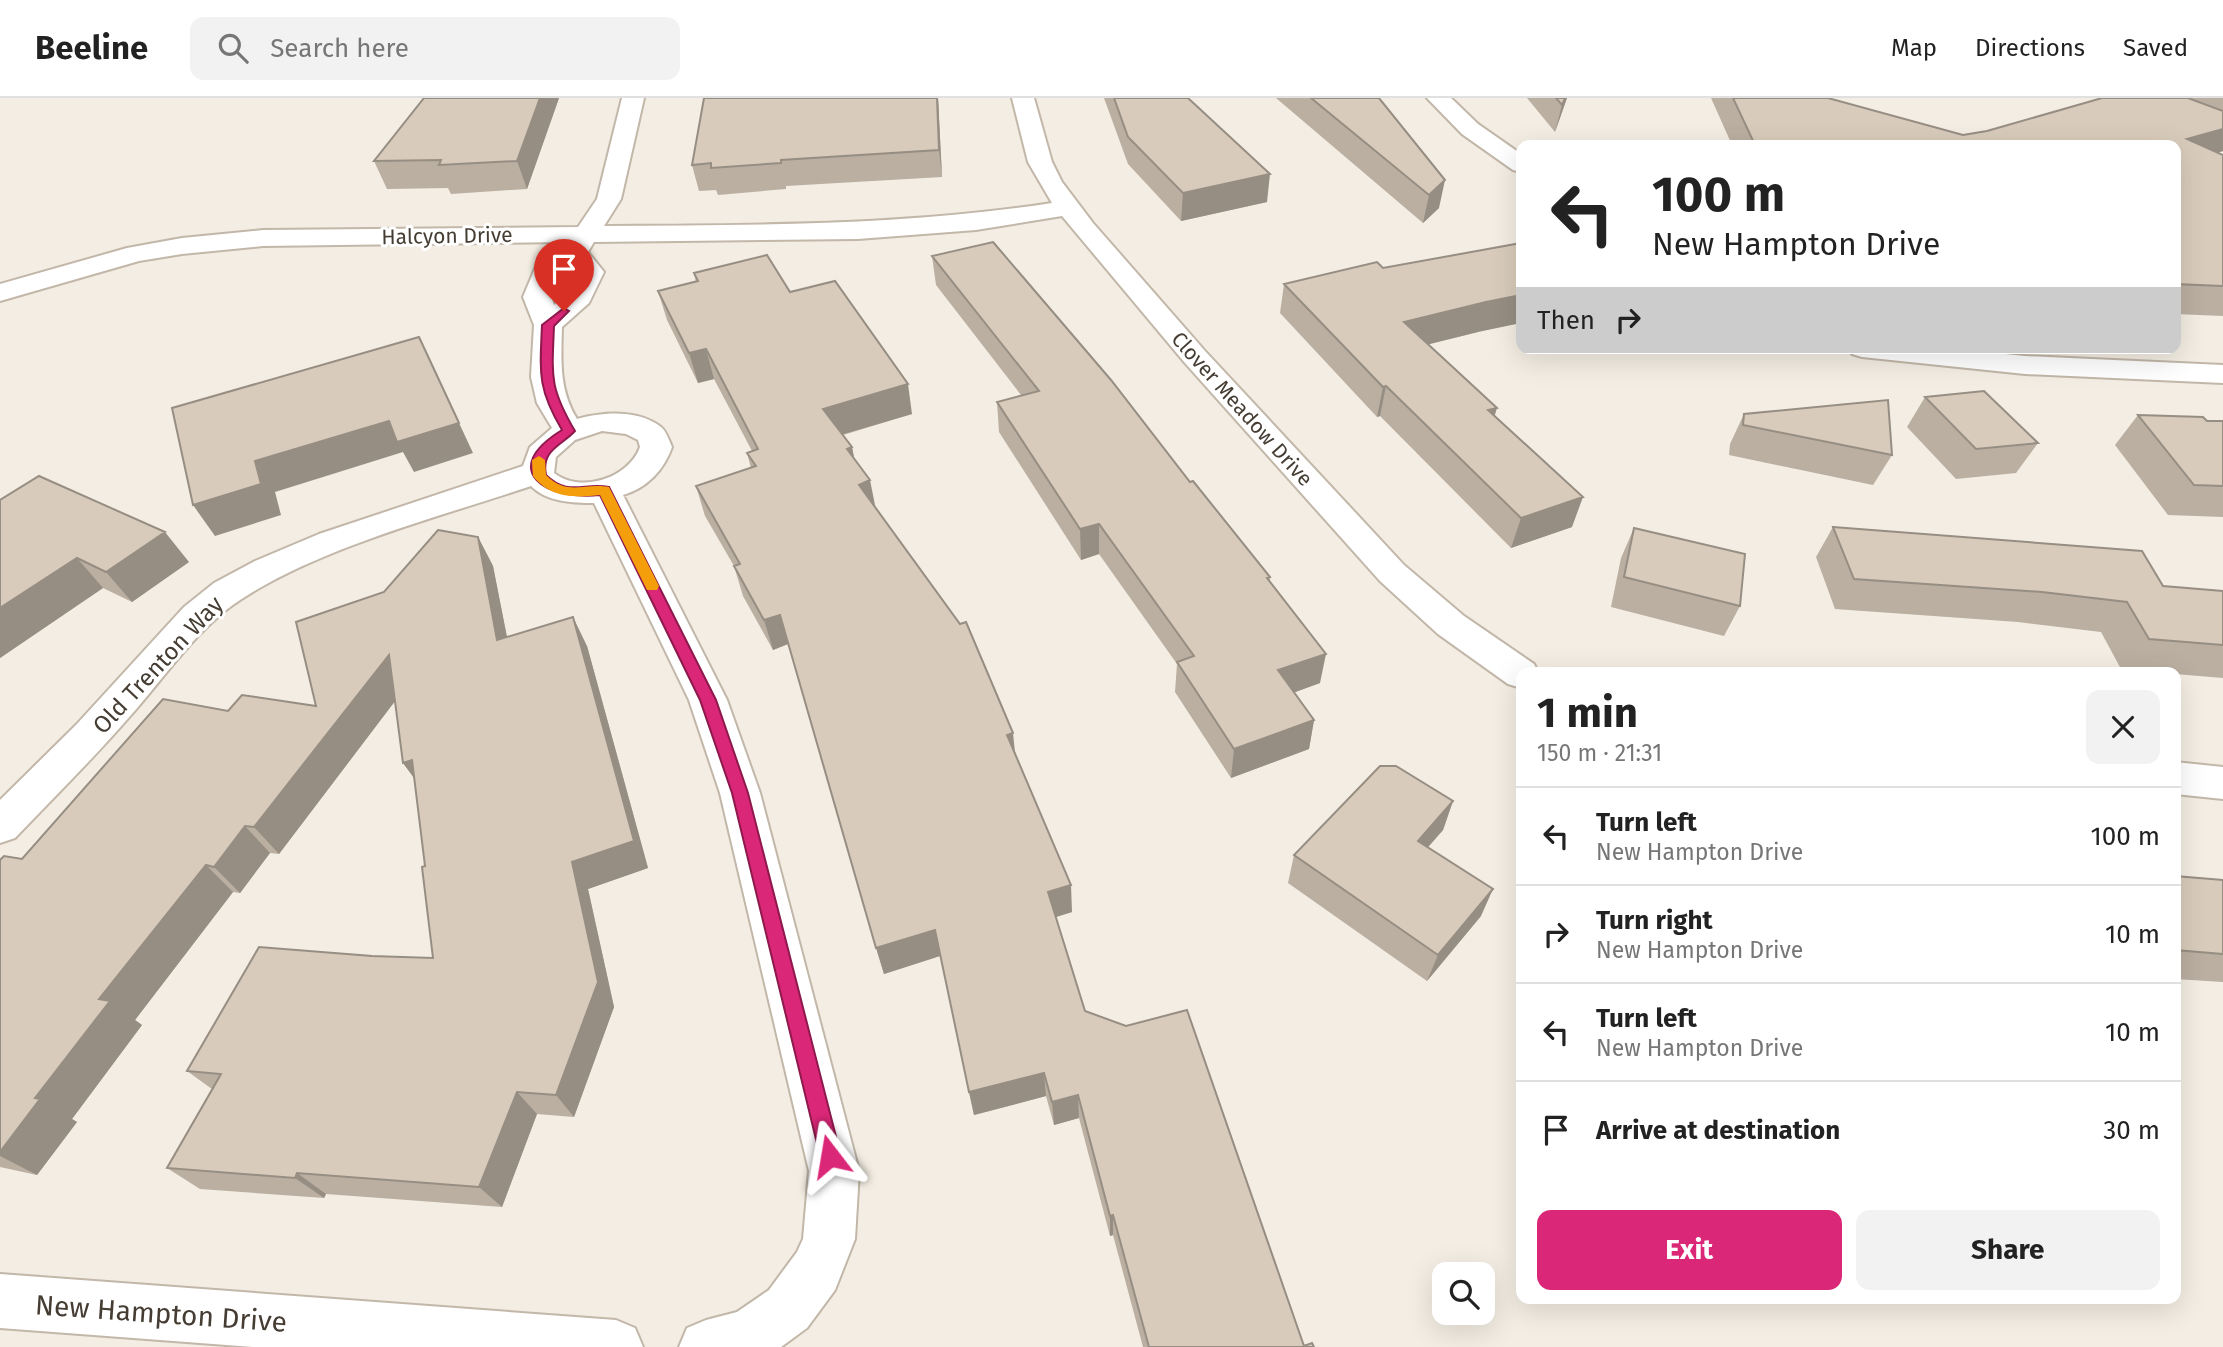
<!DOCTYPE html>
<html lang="en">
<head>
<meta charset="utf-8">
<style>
	body { margin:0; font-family:"Fira Sans",sans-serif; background:#f2f2f2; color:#222; height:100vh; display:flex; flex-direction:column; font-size:26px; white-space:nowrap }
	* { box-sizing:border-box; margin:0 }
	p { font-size:23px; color:#767676 }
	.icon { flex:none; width:38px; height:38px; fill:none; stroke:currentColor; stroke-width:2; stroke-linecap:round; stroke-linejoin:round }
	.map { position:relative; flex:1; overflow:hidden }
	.side { position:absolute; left:1516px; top:569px; width:665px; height:637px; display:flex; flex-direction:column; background:#fff; border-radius:14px; box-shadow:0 7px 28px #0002 }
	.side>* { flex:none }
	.banner { position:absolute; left:1516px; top:42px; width:665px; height:214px; border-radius:14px; box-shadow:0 7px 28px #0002; background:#fff; color:#222; overflow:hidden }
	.tools { position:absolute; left:1432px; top:1164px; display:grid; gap:14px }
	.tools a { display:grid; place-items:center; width:63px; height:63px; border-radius:14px; background:#fff; box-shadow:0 7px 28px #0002; font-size:35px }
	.pin { position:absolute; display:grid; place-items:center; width:60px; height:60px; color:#fff; margin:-72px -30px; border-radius:50% 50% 50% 0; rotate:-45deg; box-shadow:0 0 7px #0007 }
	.pin .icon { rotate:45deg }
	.me { position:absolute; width:77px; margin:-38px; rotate:346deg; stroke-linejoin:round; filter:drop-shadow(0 0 5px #0008) }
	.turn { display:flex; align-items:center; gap:24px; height:147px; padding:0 21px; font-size:32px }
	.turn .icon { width:91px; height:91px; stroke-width:2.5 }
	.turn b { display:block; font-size:49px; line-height:60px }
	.then { display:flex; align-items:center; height:66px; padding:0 21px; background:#0003; gap:14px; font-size:26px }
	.round { display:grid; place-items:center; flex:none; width:74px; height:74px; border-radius:14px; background:#f2f2f2 }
	.head { display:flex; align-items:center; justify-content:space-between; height:119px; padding:0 21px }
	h1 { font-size:42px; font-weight:700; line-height:52px }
	.primary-button { display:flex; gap:14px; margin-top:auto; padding:14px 21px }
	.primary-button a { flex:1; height:80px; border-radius:14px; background:#db2777; color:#fff; font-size:28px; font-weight:700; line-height:80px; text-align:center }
	.primary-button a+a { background:#f2f2f2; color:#222 }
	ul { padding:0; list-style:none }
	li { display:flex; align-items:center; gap:21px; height:98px; padding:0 21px; border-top:2px solid #e0e0e0 }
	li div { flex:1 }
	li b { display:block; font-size:26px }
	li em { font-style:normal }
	header { display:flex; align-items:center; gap:42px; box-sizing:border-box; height:98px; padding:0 35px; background:#fff; border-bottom:2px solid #e0e0e0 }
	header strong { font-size:33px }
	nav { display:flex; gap:38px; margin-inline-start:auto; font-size:24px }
	.search { width:490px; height:63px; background:#f2f2f2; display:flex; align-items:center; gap:18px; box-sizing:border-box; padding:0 24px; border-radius:14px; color:#767676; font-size:26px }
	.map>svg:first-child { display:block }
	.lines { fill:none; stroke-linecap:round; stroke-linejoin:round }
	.minor-casing { stroke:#c2b7a8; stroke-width:4 }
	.minor { fill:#fff; fill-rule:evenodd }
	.wall { fill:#baafa1 }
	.shaded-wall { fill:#978e83 }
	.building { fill:#d8cbbb; stroke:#978e83; stroke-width:2 }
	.route { fill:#db2777; stroke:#8e194d; stroke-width:2 }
	.slow { fill:#f59e0b }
	.labels { text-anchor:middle; stroke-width:6; stroke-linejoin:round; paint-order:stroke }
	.far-street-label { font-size:21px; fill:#453d33; stroke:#fff }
	.street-label { font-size:24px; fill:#453d33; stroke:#fff }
	.near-street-label { font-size:28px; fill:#453d33; stroke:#fff }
</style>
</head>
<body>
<header>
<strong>Beeline</strong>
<div class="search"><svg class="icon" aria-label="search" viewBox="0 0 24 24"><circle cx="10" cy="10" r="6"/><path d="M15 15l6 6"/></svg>Search here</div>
<nav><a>Map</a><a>Directions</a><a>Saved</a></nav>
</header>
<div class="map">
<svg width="2223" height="1249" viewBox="0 0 2223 1249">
	<rect width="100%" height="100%" fill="#f3ede3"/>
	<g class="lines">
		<defs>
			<path id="minor" d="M622 0H644L621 101 604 128C755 127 903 128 1052 105L1028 64 1012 0H1034L1052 64 1062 84 1093 125 1205 253 1404 467 1464 518 1534 566 1538 574H1521V590L1508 586 1438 536 1380 483 1185 265 1062 118 976 132 858 141 594 144 588 154 604 174 589 205 562 229C561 263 559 292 577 321 603 314 638 311 661 329 666 333 669 342 672 349 664 372 647 390 623 397L727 602 760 695 859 1073 855 1141 835 1192 807 1230 781 1249H679L687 1230 706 1222 737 1214 769 1192 797 1154 803 1141 809 1073 720 695 689 602 594 405C572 405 547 404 531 388 439 419 321 449 240 502 199 528 164 580 131 617 94 660 54 699 15 740L0 745V702L76 627 184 509 214 485 255 463 319 436 523 368 530 349 552 330 537 305 531 279 534 227 523 199 536 168 564 150 568 144 263 148 182 156 139 163 0 203V186L127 150 182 140 263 132 578 129 597 101ZM572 168 577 175 567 195 554 207C547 190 558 177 572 168ZM602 333 626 336 638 342 640 349C629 380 581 396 554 375L556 359 575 342Z
				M1427 0H1451L1478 26 1521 56V74L1513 72 1462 36Z
				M1848 250H1947L2025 258 2223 267V285L2025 276 1862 259 1852 256Z
				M2175 664 2223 669V701L2175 696Z
				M0 1176 616 1222 635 1230 643 1249H253L0 1230Z"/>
		</defs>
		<use href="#minor" class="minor-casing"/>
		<use href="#minor" class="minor"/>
	</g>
	<path class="wall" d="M424 0H559L527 91 451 96 448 90 387 91 374 63Z
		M704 0H938L942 79 786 88V91L718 97 716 92 699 93 692 67Z
		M1104 0H1188L1267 104 1181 123 1128 66Z
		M1276 0H1379L1439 110 1423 125Z
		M1527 0H1567L1555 34Z
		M1711 0H1828L1963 37 1987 33 2102 0H2223V53L2218 55 2223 57V218L2175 216V47H1732Z
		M932 158 1190 384 1270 479V483L1320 585 1294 594 1314 622 1309 651 1231 680 1175 594 1177 566 1099 456 1081 462 999 334 997 304 1021 297 936 187Z
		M1383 170 1478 234 1428 246 1494 318 1572 429 1511 450 1380 318 1377 319 1280 215 1284 186Z
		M694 175 790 194 912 316 843 337 852 349 854 361 875 409 1015 654 1072 814 1055 819 1085 913 1304 1248 1314 1249H1143L1113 1137 1110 1138 1079 1020 1054 1027 1046 998 974 1017 940 858 884 876 788 546 773 552 743 498 734 468 705 418 696 388 751 370 747 355 752 353 714 281 698 285 667 222 658 193 696 184Z
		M1925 299 2038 345 2016 375 1956 381 1907 329Z
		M1744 316 1892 357 1873 387 1729 357 1730 346Z
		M2138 317 2223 323V419L2168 417 2115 347Z
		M0 402 189 464 132 504 103 490 0 560Z
		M1833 429 2163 488 2223 493V580L2175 576V574H2158L2121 571 2101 534 2018 524 1835 511 1816 459Z
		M1634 430 1740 508 1724 538 1611 509 1621 460Z
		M478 439 493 468 507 539 587 548 648 770 588 791 614 909 574 1019 537 1016 502 1109 326 1096 324 1100 200 1091 167 1070 212 991 187 973 372 858 433 860 425 768 414 680 403 665 395 603 279 756 270 755 240 795 233 794 135 922 142 927 72 1021 77 1024 37 1077 0 1069V762L22 761 228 613 316 608 384 494Z
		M1453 703 1443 732 1428 749 1481 818 1427 883 1288 785 1294 757Z
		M2175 778 2223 782V884L2175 881Z"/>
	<path class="shaded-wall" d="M540 0H559L527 91 517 63Z
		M937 0H938L942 79 939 52Z
		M1565 0H1567L1555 34 1562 7Z
		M2223 31V53L2175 67 2187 41Z
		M1270 76 1267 104 1181 123 1183 95Z
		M1445 82 1439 110 1423 125 1429 97Z
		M1521 197V225L1478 234 1398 254 1404 224 1486 204Z
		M419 239 473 355 414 374 403 354 275 394 281 417 215 438 193 407 255 363Z
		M706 251 714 281 698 285 689 255Z
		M908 286 912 316 830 340 823 311Z
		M1386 288 1380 318 1377 319 1383 289Z
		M1497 310 1488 340V312Z
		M852 349 858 379 847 351Z
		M870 382 876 412 859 387Z
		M1583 399 1572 429 1511 450 1521 420Z
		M1099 426V456L1081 462 1080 431Z
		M165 434 189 464 132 504 106 474Z
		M478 439 493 468 513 570 497 542Z
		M77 460 103 490 0 560V510Z
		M780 517 788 546 773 552 764 522Z
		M573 519 587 548 648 770 588 791 614 909 574 1019 556 997 572 764Z
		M1326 556 1320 585 1274 602 1278 572Z
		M389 557 408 586 279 756 254 729Z
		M1314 622 1309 651 1231 680 1234 651Z
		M1013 635 1016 664 1007 637Z
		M412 662 423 692 403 665Z
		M1453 703 1443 732 1409 771 1418 743Z
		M245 728 270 755 240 795 214 769Z
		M206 767 233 794 135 922 142 927 72 1021 77 1024 37 1077 0 1058V1054L99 901Z
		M1071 787 1072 814 1050 821 1048 794Z
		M1493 791 1481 818 1427 883 1438 857Z
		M935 832 940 858 884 876 876 850Z
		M1044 975 1046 998 974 1017 969 994Z
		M517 994 537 1016 502 1109 479 1089Z
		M1078 997 1079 1020 1054 1027 1052 1004Z
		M297 1075 326 1096 324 1100 295 1080Z
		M1113 1117V1137L1110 1138V1118Z"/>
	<path class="building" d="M424 0H540L517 63 439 67 441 62 374 63Z
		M704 0H937L939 52 781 62V65L711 70V65L692 67Z
		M1114 0H1188L1270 76 1183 95 1128 39Z
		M1311 0H1379L1445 82 1429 97Z
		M1556 0H1565L1562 7Z
		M1733 0H1828L1963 37 1987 33 2102 0H2188L2223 13V31L2187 41 2223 57V188L2175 186V47H1755Z
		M993 144 1111 282 1190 384 1193 383 1270 479 1267 480 1326 556 1278 572 1314 622 1234 651 1177 564 1194 558 1099 426 1080 431 997 304 1039 293 932 158Z
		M1521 145V197L1486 204 1404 224 1497 310 1488 312 1583 399 1521 420 1386 288 1383 289 1284 186 1377 164 1383 170Z
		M767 157 790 194 835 183 908 286 823 311 852 349 847 351 870 382 859 387 960 526 966 524 1013 635 1007 637 1071 787 1048 794 1085 913 1126 928 1187 912 1304 1248 1312 1245 1314 1249H1149L1113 1117 1110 1118 1078 997 1052 1004 1044 975 969 994 935 832 876 850 780 517 764 522 734 468 740 466 696 388 756 368 747 355 758 351 706 251 689 255 658 193 698 183 694 175Z
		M419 239 459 325 397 344 389 323 255 363 261 386 193 407 172 310Z
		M1984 293 2038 345 1976 351 1925 299Z
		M1888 302 1892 357 1743 327 1744 316Z
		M2138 317 2203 319 2207 323H2223V388L2194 387Z
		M39 378 165 434 106 474 77 460 0 510V402Z
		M1833 429 2142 453 2163 488 2223 493V547L2149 541 2127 504 2042 494 1854 481Z
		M1634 430 1745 456 1740 508 1624 479Z
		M438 432 478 439 497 542 573 519 634 743 572 764 598 884 556 997 517 994 479 1089 297 1075 295 1080 167 1070 221 976 187 973 259 849 372 858 433 860 422 769 425 768 412 662 403 665 389 557 254 729 245 728 214 769 206 767 99 901 110 903 35 1000 40 1001 0 1054V762L4 758 22 761 163 601 228 613 242 597 316 608 296 524 384 494Z
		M1380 668H1396L1453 703 1418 743 1493 791 1438 857 1294 757Z
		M2175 778 2223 782V856L2175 852Z"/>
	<path class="route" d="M564 210 569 213 554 228C552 278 549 289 575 333 561 348 541 352 546 377 568 399 584 384 609 389L716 602 748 695 841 1058 837 1065 830 1068 823 1065 820 1058 732 695 700 602 600 397C546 403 497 372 562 332 537 290 540 274 542 227Z"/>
	<path class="slow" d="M539 358 545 362 546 377C568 399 584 384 609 389L659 488 657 492H647L600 397C575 400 550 400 533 378L532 362Z"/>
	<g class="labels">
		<g class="far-street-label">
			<text transform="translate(447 138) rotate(-1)" y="7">Halcyon Drive</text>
			<text transform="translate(1242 311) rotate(48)" y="7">Clover Meadow Drive</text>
		</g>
		<g class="street-label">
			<text transform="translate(158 567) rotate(-47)" y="8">Old Trenton Way</text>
		</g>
		<g class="near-street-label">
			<text transform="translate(161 1215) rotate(4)" y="10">New Hampton Drive</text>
		</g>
	</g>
</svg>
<div class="tools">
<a><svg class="icon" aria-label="search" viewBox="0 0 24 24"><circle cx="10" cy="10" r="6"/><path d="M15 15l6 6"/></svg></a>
</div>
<div class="pin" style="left:564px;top:213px;background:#d93025"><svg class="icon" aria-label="arrive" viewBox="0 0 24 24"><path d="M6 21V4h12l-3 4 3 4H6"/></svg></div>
<svg class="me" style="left:830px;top:1058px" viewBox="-20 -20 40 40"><path d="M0-17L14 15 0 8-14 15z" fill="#db2777" stroke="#fff" stroke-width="4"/></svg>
<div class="banner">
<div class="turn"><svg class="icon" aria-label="left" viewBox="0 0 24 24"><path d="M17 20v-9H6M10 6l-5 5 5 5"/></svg><div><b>100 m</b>New Hampton Drive</div></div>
<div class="then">Then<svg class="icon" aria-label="right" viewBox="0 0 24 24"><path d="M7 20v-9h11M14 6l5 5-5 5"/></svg></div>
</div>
<section class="side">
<div class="head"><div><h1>1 min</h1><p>150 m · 21:31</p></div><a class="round"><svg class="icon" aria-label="close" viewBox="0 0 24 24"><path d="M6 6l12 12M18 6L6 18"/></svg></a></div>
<ul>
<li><svg class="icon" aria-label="left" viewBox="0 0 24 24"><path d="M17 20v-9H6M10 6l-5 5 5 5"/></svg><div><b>Turn left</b><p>New Hampton Drive</p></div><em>100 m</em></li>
<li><svg class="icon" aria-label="right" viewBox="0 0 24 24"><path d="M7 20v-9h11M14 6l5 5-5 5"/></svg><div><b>Turn right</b><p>New Hampton Drive</p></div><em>10 m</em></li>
<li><svg class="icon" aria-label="left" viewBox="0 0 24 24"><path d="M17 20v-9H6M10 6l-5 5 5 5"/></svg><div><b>Turn left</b><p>New Hampton Drive</p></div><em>10 m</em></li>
<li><svg class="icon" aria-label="arrive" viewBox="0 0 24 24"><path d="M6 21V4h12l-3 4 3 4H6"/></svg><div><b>Arrive at destination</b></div><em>30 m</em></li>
</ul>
<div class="primary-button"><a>Exit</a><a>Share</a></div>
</section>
</div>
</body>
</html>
